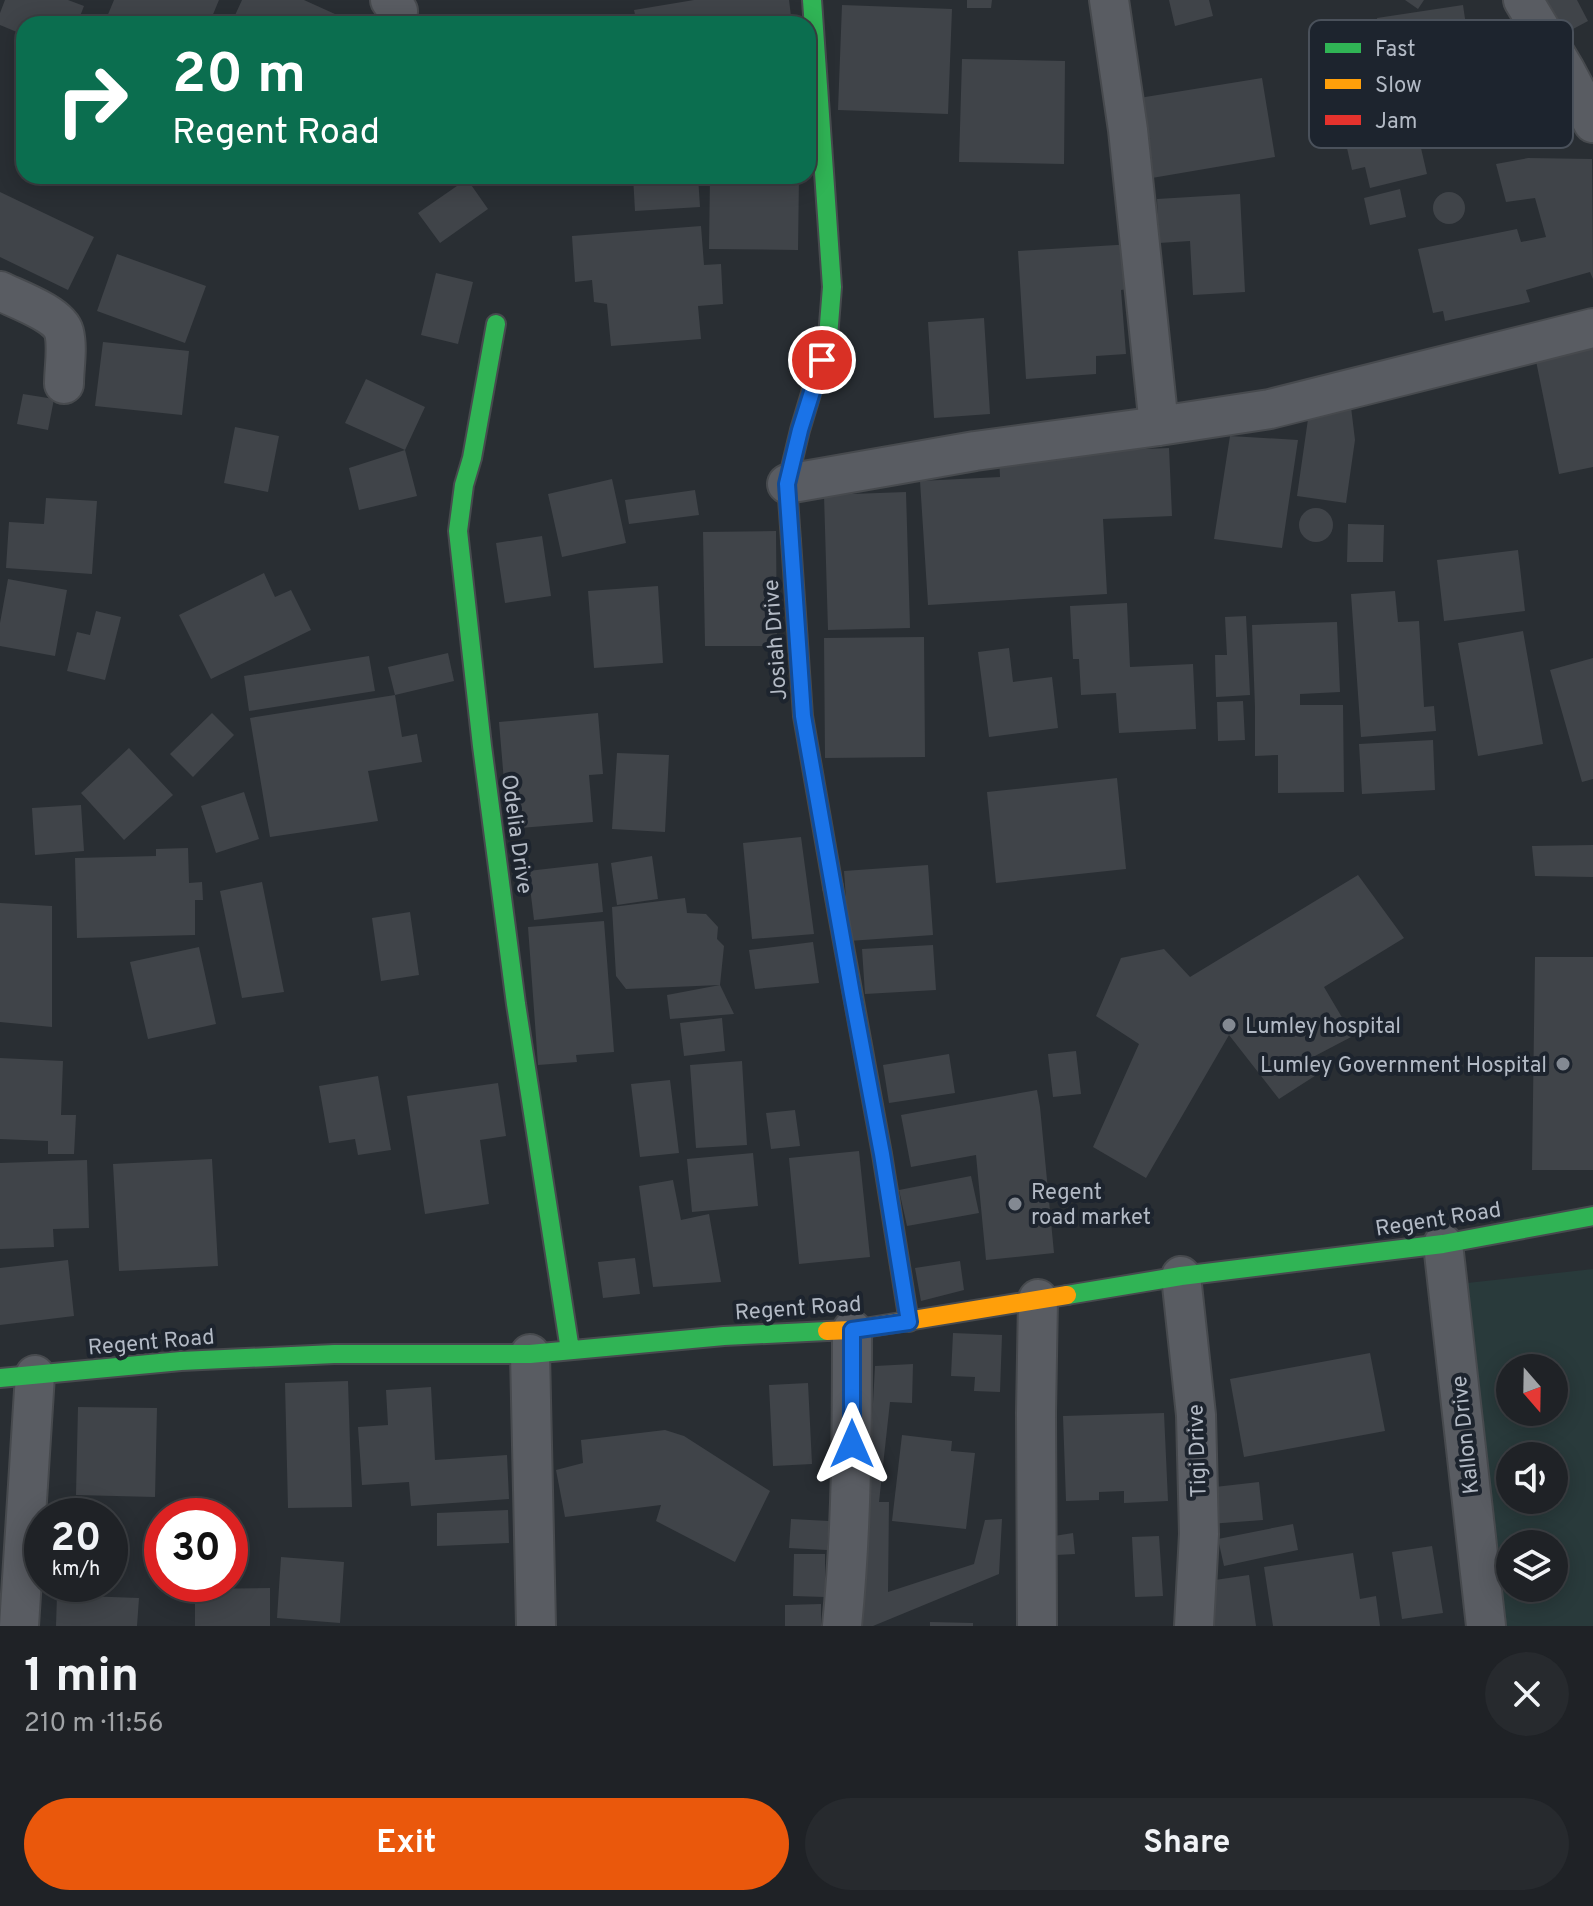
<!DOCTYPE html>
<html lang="en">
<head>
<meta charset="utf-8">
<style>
	body { margin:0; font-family:Overpass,sans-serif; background:#272a2e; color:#f1f3f6; height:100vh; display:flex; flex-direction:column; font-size:30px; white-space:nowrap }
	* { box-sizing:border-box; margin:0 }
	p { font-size:26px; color:#a1a4a7 }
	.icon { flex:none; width:44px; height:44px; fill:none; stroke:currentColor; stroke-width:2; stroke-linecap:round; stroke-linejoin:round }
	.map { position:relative; height:1626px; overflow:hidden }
	.drawer { display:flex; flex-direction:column; background:#1f2226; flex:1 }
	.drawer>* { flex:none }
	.banner { position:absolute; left:16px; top:16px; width:800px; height:168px; border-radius:24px; box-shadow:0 4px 20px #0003,0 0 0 2px #3c3f43; background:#0b6e4f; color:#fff; overflow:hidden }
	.needle { width:52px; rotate:160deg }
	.buttons { position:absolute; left:1496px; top:1354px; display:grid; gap:16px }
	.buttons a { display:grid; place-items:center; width:72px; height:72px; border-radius:50%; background:#1f2226; box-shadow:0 4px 20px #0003,0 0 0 2px #3c3f43; font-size:40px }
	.speed { position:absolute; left:24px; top:1498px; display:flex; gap:16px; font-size:40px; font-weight:700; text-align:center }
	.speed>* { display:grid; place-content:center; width:104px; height:104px; border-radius:50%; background:#1f2226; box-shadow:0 4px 20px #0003,0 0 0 2px #3c3f43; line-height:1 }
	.speed small { font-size:20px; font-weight:400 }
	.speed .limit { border:12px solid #d22; background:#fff; color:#111 }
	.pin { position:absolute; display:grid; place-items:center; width:68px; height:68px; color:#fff; margin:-34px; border:4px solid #fff; border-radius:50%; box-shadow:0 2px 8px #0007 }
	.me { position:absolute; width:88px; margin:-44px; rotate:0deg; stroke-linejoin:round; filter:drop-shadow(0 0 6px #0008) }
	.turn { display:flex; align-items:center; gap:28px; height:168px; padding:0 24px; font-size:36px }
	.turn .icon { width:104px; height:104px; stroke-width:2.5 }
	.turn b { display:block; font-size:56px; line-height:68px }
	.round { display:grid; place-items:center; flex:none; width:84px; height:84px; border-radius:42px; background:#272a2e }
	.overview { display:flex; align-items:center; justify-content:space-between; height:136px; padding:0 24px }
	h1 { font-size:48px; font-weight:700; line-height:60px }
	.action { display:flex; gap:16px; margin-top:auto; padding:16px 24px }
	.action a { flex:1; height:92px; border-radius:48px; background:#ea580c; color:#fff; font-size:32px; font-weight:700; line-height:92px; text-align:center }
	.action a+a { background:#272a2e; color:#f1f3f6 }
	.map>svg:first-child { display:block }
	.green { fill:#293a3b; fill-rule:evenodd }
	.building { fill:#404449 }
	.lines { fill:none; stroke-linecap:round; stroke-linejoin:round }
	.street-casing { stroke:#474a4e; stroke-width:42 }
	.fast-casing { stroke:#474a4e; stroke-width:22 }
	.slow-casing { stroke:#474a4e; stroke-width:22 }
	.jam-casing { stroke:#474a4e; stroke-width:22 }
	.street { stroke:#595c62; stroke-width:38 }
	.fast { stroke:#30b455; stroke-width:18 }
	.slow { stroke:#ff9f0a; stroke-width:18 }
	.jam { stroke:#e5322d; stroke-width:18 }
	.route-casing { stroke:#114b97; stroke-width:20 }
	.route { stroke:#1a73e8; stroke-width:14 }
	.poi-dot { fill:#838992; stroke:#1d242e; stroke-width:3 }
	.labels { text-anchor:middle; stroke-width:8; stroke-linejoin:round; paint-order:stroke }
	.street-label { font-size:22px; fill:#b3bac5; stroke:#1d242e }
	.poi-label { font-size:22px; fill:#b3bac5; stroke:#1d242e; text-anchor:start }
	.key { fill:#1d242e; stroke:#4a515b; stroke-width:2 }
	.key-label { font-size:22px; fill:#b3bac5 }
</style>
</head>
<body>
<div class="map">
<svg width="1593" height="1626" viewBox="0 0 1593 1626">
	<rect width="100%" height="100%" fill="#292e33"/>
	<path class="green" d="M1593 1269V1626H1493L1458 1284ZM1510 1368H1554V1412H1510ZM1510 1456H1554V1500H1510ZM1510 1544H1554V1588H1510Z"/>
	<path class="building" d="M5 0H68L84 6 77 24H24V35L0 25V13Z
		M114 0H219L209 24H104Z
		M242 0H304L357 24H231Z
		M694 0H789L792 24H637L634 10Z
		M967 0H992L991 8H967Z
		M1169 0H1209L1213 16 1175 26Z
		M1405 0H1424L1418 9Z
		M1541 0H1577L1588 21 1560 36Z
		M842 5 952 9 948 114 838 110Z
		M1463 5 1469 46 1443 50 1446 71 1386 80 1377 18Z
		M575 18 576 24H550V23Z
		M1367 19 1374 57 1339 64 1332 25Z
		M962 59 1065 61 1064 164 959 162Z
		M1262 78 1275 157 1146 179 1133 99Z
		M1414 118 1427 174 1370 188 1365 167 1352 170 1344 135Z
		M1528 158 1592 159 1593 279 1590 272 1526 290 1530 302 1445 321 1443 311 1433 313 1418 249 1517 229 1521 242 1546 237 1535 198 1506 202 1496 164Z
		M633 176H698L700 207 635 211Z
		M710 176H799L798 250 709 249Z
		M467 179 488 209 440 243 418 213Z
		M1400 189 1406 217 1370 225 1364 198Z
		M1433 208a16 16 0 1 1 32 0a16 16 0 1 1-32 0Z
		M0 192 94 237 68 290 0 257Z
		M1240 194 1245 292 1193 295 1190 241 1159 243 1157 199Z
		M701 226 704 265 721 264 723 304 698 306 701 339 611 346 607 304 594 302 592 280 575 282 572 236Z
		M1133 244 1135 288 1121 290 1126 354 1096 356V374L1026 379 1018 251Z
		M117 254 206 286 185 343 97 311Z
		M436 273 473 282 458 344 421 335Z
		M984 318 990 414 934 418 928 322Z
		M103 342 189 351 182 415 95 406Z
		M1593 344V467L1559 474 1535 356Z
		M366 379 425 407 405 450 345 423Z
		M23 394 54 399 48 430 17 424Z
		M1351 407 1355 440 1346 503 1297 496 1309 412Z
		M235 427 279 436 268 492 224 483Z
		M1230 436 1298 440 1282 548 1214 539Z
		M1169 448 1172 516 1103 519 1107 594 928 605 920 481 1000 477 999 455Z
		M405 450 417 496 359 510 349 468Z
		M612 479 626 543 562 557 548 494Z
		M695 490 699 515 629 524 625 500Z
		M906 492 910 628 828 630 824 495Z
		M46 498 97 501 92 574 6 568 9 522 44 524Z
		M1299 525a17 17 0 1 1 34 0a17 17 0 1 1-34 0Z
		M1348 524 1384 525 1383 562H1347Z
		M776 531 777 646H705L703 532Z
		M542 536 551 596 505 603 496 543Z
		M1518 550 1525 611 1444 621 1437 560Z
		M264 573 275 597 291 590 311 630 211 679 179 615Z
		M8 579 67 590 55 656 0 646V623Z
		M658 586 663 663 594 668 588 591Z
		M1395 591 1398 622 1419 621 1424 707 1434 706 1436 731 1361 737 1351 594Z
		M1127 603 1130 667 1193 664 1196 729 1119 733 1116 693 1081 695 1079 659H1073L1070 606Z
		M96 611 121 617 105 680 67 671 77 632 90 635Z
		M1246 616 1250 695 1216 697 1215 655H1227L1225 617Z
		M1337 622 1340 692 1300 694V705H1343L1344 792 1278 793V755L1255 756V708L1252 625Z
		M1523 631 1543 744 1478 756 1458 643Z
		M924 637 925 757 825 758 824 638Z
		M1009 648 1013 682 1052 677 1058 728 989 737 978 652Z
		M448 653 454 681 395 695 388 667Z
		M369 656 375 691 249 711 244 676Z
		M1593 658V779L1582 782 1550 670Z
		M395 695 402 737 417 734 422 762 368 771 378 821 270 837 250 718Z
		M1243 701 1245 740 1218 741 1217 702Z
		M212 713 234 735 193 777 170 754Z
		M598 713 603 774 589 775 593 822 508 829 499 722Z
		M1433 740 1435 790 1362 794 1359 744Z
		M129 748 173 795 124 840 81 793Z
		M617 753 669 755 665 832 612 829Z
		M1117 778 1126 869 996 883 987 792Z
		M244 792 259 839 216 853 201 806Z
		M81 805 84 851 35 855 32 808Z
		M801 837 814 934 752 939 743 843Z
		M1593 845V877L1535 876 1532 846Z
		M188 848 189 883 202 882 203 900H195V935L77 938 75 858 156 856V849Z
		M652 856 658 899 617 905 611 863Z
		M598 863 603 912 534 920 528 871Z
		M928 865 933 935 849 941 844 871Z
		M1358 875 1404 938 1324 987 1353 1036 1313 1057 1321 1072 1279 1099 1229 1035 1146 1178 1093 1147 1139 1044 1096 1016 1121 958 1164 949 1190 977Z
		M262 882 284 992 242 998 220 891Z
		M685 898 687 913 706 914 718 927 717 939 724 946 720 985 626 989 616 976 612 907Z
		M0 903 52 906V1027L0 1022Z
		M410 912 419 975 381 981 372 918Z
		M604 921 614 1052 576 1055 577 1062 538 1065 528 927Z
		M813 942 819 983 755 989 749 950Z
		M933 945 936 990 865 994 862 949Z
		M199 947 216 1024 148 1039 130 962Z
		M1535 957H1593V1170H1532Z
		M720 985 734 1014 670 1019 667 995Z
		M722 1018 725 1051 684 1056 680 1023Z
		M1076 1051 1081 1094 1053 1097 1048 1054Z
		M949 1054 955 1093 889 1103 883 1065Z
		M0 1058 63 1061 61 1115H76L74 1154H48V1141L0 1139Z
		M742 1061 747 1145 696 1148 690 1065Z
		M378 1076 391 1150 358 1155 355 1139 329 1143 319 1086Z
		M670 1080 679 1153 640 1157 631 1084Z
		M498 1083 506 1136 480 1140 489 1204 425 1214 407 1096Z
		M1037 1090 1040 1107 1054 1253 986 1260 976 1155 911 1167 901 1115Z
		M795 1110 800 1146 771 1149 766 1113Z
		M859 1151 870 1257 799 1264 789 1158Z
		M753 1153 758 1206 692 1212 687 1159Z
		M212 1159 218 1266 119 1271 113 1164Z
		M87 1160 89 1228 53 1229 54 1247 0 1249V1163Z
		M971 1176 979 1213 907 1226 899 1190Z
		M673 1180 681 1220 709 1214 721 1282 653 1287 639 1186Z
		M635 1258 640 1294 603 1298 598 1262Z
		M68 1260 74 1316 0 1325V1268Z
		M960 1261 964 1290 921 1301 915 1268Z
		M953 1333 1002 1335 1000 1392 974 1391 975 1377 951 1376Z
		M1370 1353 1385 1431 1244 1457 1230 1379Z
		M913 1364 912 1403 890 1402 879 1502H889L888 1592 974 1564 985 1520 1002 1519 999 1574 873 1626H861L875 1366Z
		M348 1381 352 1507 288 1508 285 1383Z
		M808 1383 812 1464 773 1466 769 1385Z
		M431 1387 435 1460 507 1455 509 1499 411 1506 409 1482 362 1485 358 1427 388 1425 386 1390Z
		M78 1407 157 1408 155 1497 76 1495Z
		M1164 1413 1168 1501 1124 1503V1491L1099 1492V1500L1066 1501 1063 1416Z
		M665 1430 684 1436 770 1491 735 1562 656 1521 661 1505 565 1517 556 1470 583 1463 581 1440Z
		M902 1435 952 1441 951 1451 975 1453 966 1529 892 1521Z
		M1259 1482 1263 1520 1209 1524 1206 1488Z
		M508 1510 509 1543 437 1546V1513Z
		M791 1519 829 1521 827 1550 789 1548Z
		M1293 1524 1298 1550 1224 1566 1218 1539Z
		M1073 1533 1075 1554 1056 1555 1054 1536Z
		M1159 1536 1163 1596 1135 1597 1132 1537Z
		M1432 1546 1443 1613 1402 1619 1392 1552Z
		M1353 1553 1360 1599 1376 1596 1380 1626H1273L1264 1567Z
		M794 1554H825V1597L793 1596Z
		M281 1557 344 1562 340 1623 277 1618Z
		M1249 1575 1256 1626H1213L1208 1581Z
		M270 1588V1626H195V1589Z
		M57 1595 139 1598 137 1626H56Z
		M821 1604V1626H785V1605Z
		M930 1622 973 1623V1626H930Z"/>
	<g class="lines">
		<defs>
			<path id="street" d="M390 0 398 11
				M1109 0 1128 130 1159 426
				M1523 0 1565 70 1593 123
				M0 291C16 299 59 314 64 332 68 348 64 368 64 384
				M787 484 975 451 1159 426 1270 409 1593 328
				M1443 1244 1486 1626
				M1181 1276 1196 1415 1199 1534 1194 1626
				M530 1354 536 1626
				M19 1626 35 1375
				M842 1626C852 1527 852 1429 852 1330
				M1037 1626 1036 1413 1038 1299"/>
			<path id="fast" d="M496 324 472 458 464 485 458 531 482 746 516 1004 570 1350
				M791 541 787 484 800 430 828 337 832 287 812 0
				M833 887 882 1154 909 1322
				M1067 1295 1181 1276 1443 1244 1593 1216
				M0 1378 181 1361 334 1354H530L724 1336 827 1331"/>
			<path id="slow" d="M827 1331 852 1330 1067 1295"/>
			<path id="jam" d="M791 541 803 716 833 887"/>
		</defs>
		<use href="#street" class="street-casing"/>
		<use href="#fast" class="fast-casing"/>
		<use href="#slow" class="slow-casing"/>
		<use href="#jam" class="jam-casing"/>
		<use href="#street" class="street"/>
		<use href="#fast" class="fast"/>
		<use href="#slow" class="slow"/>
		<use href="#jam" class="jam"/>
	</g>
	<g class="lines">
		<defs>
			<path id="route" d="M822 360 800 430 787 484 803 716 852 994 882 1154 909 1322 852 1330V1444"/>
		</defs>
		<use href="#route" class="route-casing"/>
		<use href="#route" class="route"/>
	</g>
	<g class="poi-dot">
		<circle cx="1229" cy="1025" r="8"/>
		<circle cx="1563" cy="1064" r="8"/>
		<circle cx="1015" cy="1204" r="8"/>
	</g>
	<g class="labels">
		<g class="street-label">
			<text transform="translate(774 640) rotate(-94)" y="8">Josiah Drive</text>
			<text transform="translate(518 834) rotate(82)" y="8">Odelia Drive</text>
			<text transform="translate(1438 1218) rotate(-9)" y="8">Regent Road</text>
			<text transform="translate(798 1307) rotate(-4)" y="8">Regent Road</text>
			<text transform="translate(151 1341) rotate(-5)" y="8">Regent Road</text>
			<text transform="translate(1464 1435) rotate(-96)" y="8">Kallon Drive</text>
			<text transform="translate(1196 1451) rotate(-92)" y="8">Tigi Drive</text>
		</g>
		<g class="poi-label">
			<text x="1245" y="1033">Lumley hospital</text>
			<text x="1547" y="1072" text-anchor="end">Lumley Government Hospital</text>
			<text x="1031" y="1199">Regent<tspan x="1031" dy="25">road market</tspan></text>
		</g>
	</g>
	<rect x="1309" y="20" width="264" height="128" rx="12" class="key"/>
	<rect x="1325" y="43" width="36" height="10" fill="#30b455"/>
	<rect x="1325" y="79" width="36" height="10" fill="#ff9f0a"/>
	<rect x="1325" y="115" width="36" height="10" fill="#e5322d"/>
	<g class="key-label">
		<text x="1375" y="56">Fast</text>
		<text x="1375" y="92">Slow</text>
		<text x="1375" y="128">Jam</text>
	</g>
</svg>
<div class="buttons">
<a><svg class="needle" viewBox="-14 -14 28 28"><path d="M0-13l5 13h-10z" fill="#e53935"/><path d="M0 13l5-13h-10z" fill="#a1a4a7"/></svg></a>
<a><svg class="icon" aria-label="sound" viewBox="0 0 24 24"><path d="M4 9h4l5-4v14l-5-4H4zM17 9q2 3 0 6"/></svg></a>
<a><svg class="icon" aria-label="layers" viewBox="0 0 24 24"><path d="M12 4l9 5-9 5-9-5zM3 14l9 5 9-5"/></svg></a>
</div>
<div class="speed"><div>20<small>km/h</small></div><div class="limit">30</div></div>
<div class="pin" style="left:822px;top:360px;background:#d93025"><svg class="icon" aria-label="arrive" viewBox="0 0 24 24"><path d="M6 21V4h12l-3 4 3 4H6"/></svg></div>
<svg class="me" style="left:852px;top:1444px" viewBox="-20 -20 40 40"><path d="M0-17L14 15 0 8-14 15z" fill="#1a73e8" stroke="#fff" stroke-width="4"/></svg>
<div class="banner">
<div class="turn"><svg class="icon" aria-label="right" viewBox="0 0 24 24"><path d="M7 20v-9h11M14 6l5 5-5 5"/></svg><div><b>20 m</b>Regent Road</div></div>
</div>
</div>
<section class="drawer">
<div class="overview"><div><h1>1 min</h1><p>210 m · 11:56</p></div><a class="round"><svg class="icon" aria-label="close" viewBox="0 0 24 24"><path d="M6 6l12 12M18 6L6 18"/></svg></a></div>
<div class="action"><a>Exit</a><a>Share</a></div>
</section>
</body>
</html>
